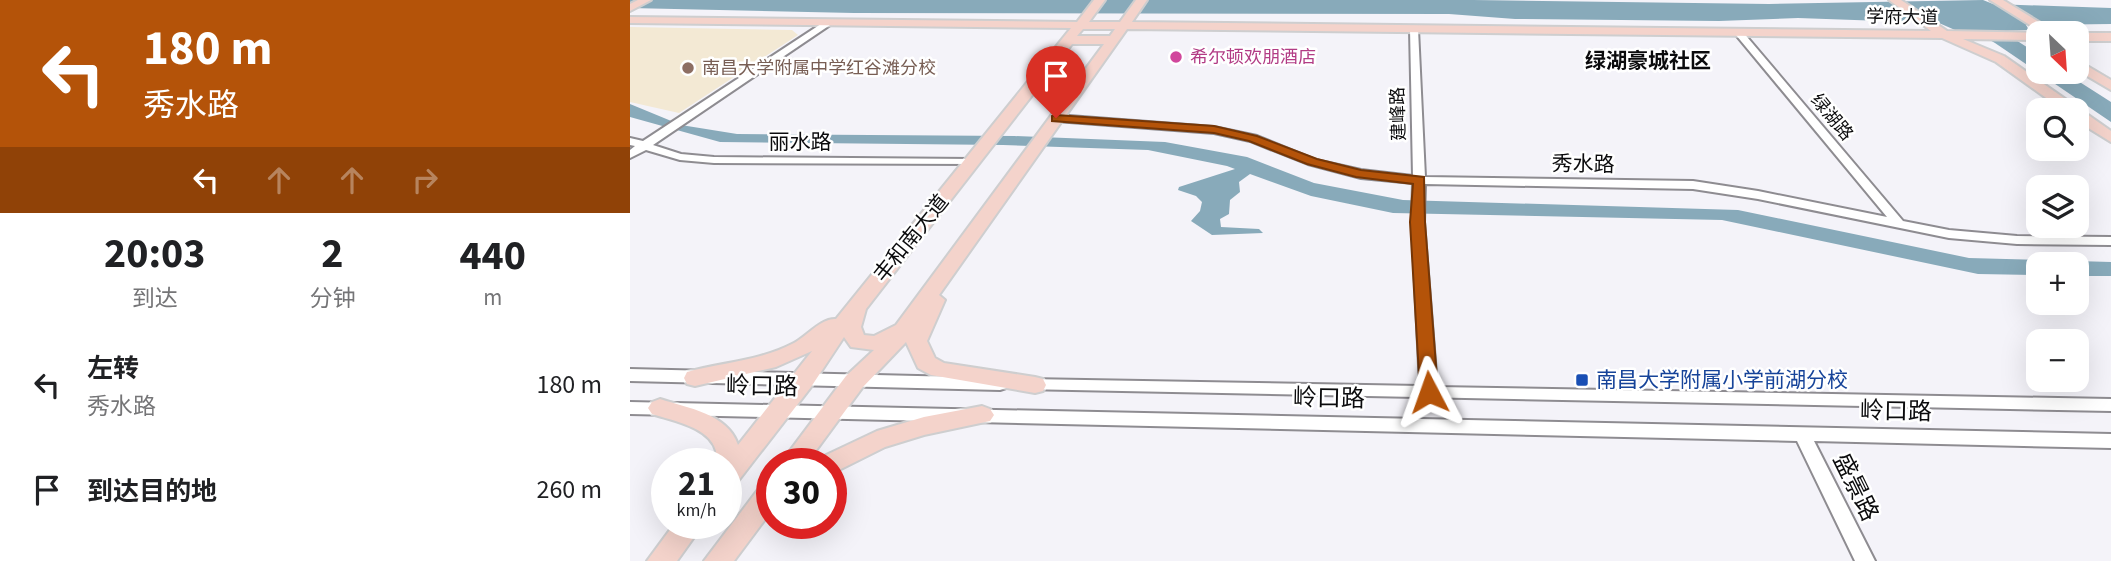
<!DOCTYPE html>
<html lang="zh">
<head>
<meta charset="utf-8">
<style>
	body { margin:0; font-family:"Source Sans 3","Noto Sans SC",sans-serif; background:#f6f6f6; color:#202124; height:100vh; display:flex; flex-direction:column; font-size:26px; white-space:nowrap }
	* { box-sizing:border-box; margin:0 }
	p { font-size:23px; color:#757577 }
	.icon { flex:none; width:38px; height:38px; fill:none; stroke:currentColor; stroke-width:2; stroke-linecap:round; stroke-linejoin:round }
	.map { position:relative; flex:1; overflow:hidden }
	.details { display:flex; flex-direction:column; background:#fff; width:630px }
	.details>* { flex:none }
	.hud { background:#b45309; color:#fff; overflow:hidden }
	.needle { width:46px; rotate:155deg }
	.tools { position:absolute; left:1396px; top:21px; display:grid; gap:14px }
	.tools a { display:grid; place-items:center; width:63px; height:63px; border-radius:14px; background:#fff; box-shadow:0 7px 28px #0002; font-size:35px }
	.speed { position:absolute; left:21px; top:448px; display:flex; gap:14px; font-size:35px; font-weight:700; text-align:center }
	.speed>* { display:grid; place-content:center; width:91px; height:91px; border-radius:50%; background:#fff; box-shadow:0 7px 28px #0002; line-height:1 }
	.speed small { font-size:18px; font-weight:400 }
	.speed .limit { border:10px solid #d22; background:#fff; color:#111 }
	.pin { position:absolute; display:grid; place-items:center; width:60px; height:60px; color:#fff; margin:-72px -30px; border-radius:50% 50% 50% 0; rotate:-45deg; box-shadow:0 0 7px #0007 }
	.pin .icon { rotate:45deg }
	.me { position:absolute; width:77px; margin:-38px; rotate:356deg; stroke-linejoin:round; filter:drop-shadow(0 0 5px #0008) }
	.turn { display:flex; align-items:center; gap:24px; height:147px; padding:0 28px; font-size:32px }
	.turn .icon { width:91px; height:91px; stroke-width:2.5 }
	.turn b { display:block; font-size:49px; line-height:60px }
	.lanes { display:flex; align-items:center; height:66px; padding:0 28px; background:#0003; justify-content:center; gap:35px; direction:ltr }
	.lanes .off { opacity:.35 }
	.eta { display:flex; justify-content:space-evenly; align-items:center; height:119px; text-align:center }
	.eta b { font-size:42px; font-weight:700; line-height:49px }
	ul { padding:0; list-style:none }
	li { display:flex; align-items:center; gap:21px; height:105px; padding:0 28px }
	li div { flex:1 }
	li b { display:block; font-size:26px }
	li em { font-style:normal }
	main { display:flex; flex:1; min-height:0 }
	.map>svg:first-child { display:block }
	.education { fill:#f3e9d4 }
	.water { fill:#88aaba }
	.lines { fill:none; stroke-linecap:round; stroke-linejoin:round }
	.minor-casing { stroke:#8e8c91; stroke-width:4 }
	.major-casing { stroke:#cececf; stroke-width:4 }
	.minor { fill:#fff; fill-rule:evenodd }
	.major { fill:#f4d3cb; fill-rule:evenodd }
	.route { fill:#b45309; stroke:#753606; stroke-width:2 }
	.hotel-dot { fill:#d1479c; stroke:#fff; stroke-width:2.5 }
	.education-dot { fill:#8d6e63; stroke:#fff; stroke-width:2.5 }
	.transit-dot { fill:#1a4fb4; stroke:#fff; stroke-width:2.5 }
	.labels { text-anchor:middle; stroke-width:5; stroke-linejoin:round; paint-order:stroke }
	.far-street-label { font-size:18px; fill:#0b0b0d; stroke:#fff }
	.far-hotel-label { font-size:18px; fill:#b23c85; stroke:#fff; text-anchor:start }
	.far-education-label { font-size:18px; fill:#785e54; stroke:#fff; text-anchor:start }
	.far-quarter-label { font-size:21px; font-weight:bold; fill:#0b0b0d; stroke:#fff }
	.street-label { font-size:21px; fill:#0b0b0d; stroke:#fff }
	.transit-label { font-size:21px; fill:#164399; stroke:#fff; text-anchor:start }
	.near-street-label { font-size:24px; fill:#0b0b0d; stroke:#fff }
</style>
</head>
<body>
<main>
<section class="details">
<div class="hud">
<div class="turn"><svg class="icon" aria-label="left" viewBox="0 0 24 24"><path d="M17 20v-9H6M10 6l-5 5 5 5"/></svg><div><b>180 m</b>秀水路</div></div>
<div class="lanes"><svg class="icon" aria-label="left" viewBox="0 0 24 24"><path d="M17 20v-9H6M10 6l-5 5 5 5"/></svg><svg class="icon off" aria-label="ahead" viewBox="0 0 24 24"><path d="M12 20V5M6 11l6-6 6 6"/></svg><svg class="icon off" aria-label="ahead" viewBox="0 0 24 24"><path d="M12 20V5M6 11l6-6 6 6"/></svg><svg class="icon off" aria-label="right" viewBox="0 0 24 24"><path d="M7 20v-9h11M14 6l5 5-5 5"/></svg></div>
</div>
<div class="eta">
<div><b>20:03</b><p>到达</p></div>
<div><b>2</b><p>分钟</p></div>
<div><b>440</b><p>m</p></div>
</div>
<ul>
<li><svg class="icon" aria-label="left" viewBox="0 0 24 24"><path d="M17 20v-9H6M10 6l-5 5 5 5"/></svg><div><b>左转</b><p>秀水路</p></div><em>180 m</em></li>
<li><svg class="icon" aria-label="arrive" viewBox="0 0 24 24"><path d="M6 21V4h12l-3 4 3 4H6"/></svg><div><b>到达目的地</b></div><em>260 m</em></li>
</ul>
</section>
<div class="map">
<svg width="1481" height="561" viewBox="0 0 1481 561">
	<rect width="100%" height="100%" fill="#f4f3f9"/>
	<path class="education" d="M0 27 162 30 168 35 49 113 0 102Z"/>
	<path class="water" d="M0 0H843L1139 4 1353 0 1363 4 1481 8V24L1396 25 1399 30 1372 31 1409 55V72H1434L1481 102V122L1365 43 1342 30H1325L1309 23 1168 18 1089 21 885 19 819 14 224 13 0 8Z
		M0 104 51 125 107 134 384 136 535 142 617 157 684 183 773 200 1108 210 1339 258 1481 262V276H1447V264H1409V275L1348 274 1092 220 763 213 681 196 620 174 609 182 610 192 600 200 599 214 590 219 591 227 629 229 633 233 582 235 561 221 570 211 572 202 566 196 548 190 549 187 605 169 597 166 518 150 373 145 90 142 0 117Z"/>
	<g class="lines">
		<defs>
			<path id="minor" d="M197 20 200 21V25L23 145 51 154 84 157 342 159 348 162 346 164 84 163 50 160 16 150 0 158V150L5 146 0 145V138L13 141Z
				M784 26 788 29 795 177 1063 181 1128 191 1257 217 1106 35 1105 33 1109 30 1112 31 1273 221 1319 230 1387 236 1481 237V245L1387 244 1319 238 1128 199 1063 189 795 184 794 222 807 387 1481 399V411L392 389 390 385 392 381 398 379 790 386 782 222 783 183 731 178 678 164 620 141 584 133 426 121 421 118 426 115 584 127 627 136 686 160 731 170 783 176 780 29Z
				M0 369 370 378 376 380 378 384 376 388 370 390 0 381Z
				M0 402 1481 434V448L1184 441 1245 561H1225L1167 441 0 414Z"/>
			<path id="major" d="M8 0H21L0 11V4Z
				M464 0H475L459 22H490L506 0H517L502 22 1301 31 1259 0H1271L1317 31 1412 33H1409V40L1333 39 1374 56 1481 131V142L1447 121V110H1433L1366 62 1312 38 497 29 309 295 315 300 297 341 305 358 314 363 405 377 413 379 416 385 413 391 405 393 301 375 288 368 276 342 232 388 176 464H150L216 376 244 350 221 347 214 337 181 387 105 485 96 488V464H83L86 451C80 427 43 421 22 414L18 408 22 402 30 399C58 408 98 414 108 445L182 351 146 367 65 386 57 384 54 378 57 372C93 362 130 361 164 343 177 336 191 318 206 319L441 28 0 23V17L447 22ZM453 29H485L480 36H447ZM442 44H474L266 325 244 336 234 335 231 327 236 309Z
				M1360 0H1373L1427 33H1413Z
				M1447 33H1481V41H1447Z
				M1447 60 1481 80V90L1447 70Z
				M352 406 360 409 364 415 360 421 294 435 255 447 201 474V464H189L192 457 247 431 294 417Z
				M142 480V510L104 561H74L133 483Z
				M45 523H74L47 561H17Z"/>
		</defs>
		<use href="#minor" class="minor-casing"/>
		<use href="#major" class="major-casing"/>
		<use href="#minor" class="minor"/>
		<use href="#major" class="major"/>
	</g>
	<path class="route" d="M426 115 584 126 627 136 687 159 731 170 794 177 795 222 808 392 805 397H792L790 392 780 222 783 184 726 177 677 164 619 141 584 133 422 121V116Z"/>
	<circle class="hotel-dot" cx="546" cy="57" r="7"/>
	<circle class="education-dot" cx="58" cy="68" r="7"/>
	<rect class="transit-dot" x="945" y="373" width="14" height="14" rx="3.5"/>
	<g class="labels">
		<g class="far-street-label">
			<text transform="translate(1272 17) rotate(1)" y="6">学府大道</text>
			<text transform="translate(768 114) rotate(-92)" y="6">建峰路</text>
			<text transform="translate(1202 117) rotate(50)" y="6">绿湖路</text>
		</g>
		<g class="far-hotel-label">
			<text x="560" y="63">希尔顿欢朋酒店</text>
		</g>
		<g class="far-education-label">
			<text x="72" y="74">南昌大学附属中学红谷滩分校</text>
		</g>
		<g class="far-quarter-label">
			<text x="1018" y="68">绿湖豪城社区</text>
		</g>
		<g class="street-label">
			<text x="170" y="149">丽水路</text>
			<text transform="translate(953 164) rotate(1)" y="7">秀水路</text>
			<text transform="translate(281 238) rotate(-51)" y="7">丰和南大道</text>
		</g>
		<g class="transit-label">
			<text x="966" y="387">南昌大学附属小学前湖分校</text>
		</g>
		<g class="near-street-label">
			<text transform="translate(132 386) rotate(1)" y="8">岭口路</text>
			<text transform="translate(699 398) rotate(1)" y="8">岭口路</text>
			<text transform="translate(1266 411) rotate(1)" y="8">岭口路</text>
			<text transform="translate(1226 487) rotate(64)" y="8">盛景路</text>
		</g>
	</g>
</svg>
<div class="tools">
<a><svg class="needle" viewBox="-14 -14 28 28"><path d="M0-13l5 13h-10z" fill="#e53935"/><path d="M0 13l5-13h-10z" fill="#757577"/></svg></a>
<a><svg class="icon" aria-label="search" viewBox="0 0 24 24"><circle cx="10" cy="10" r="6"/><path d="M15 15l6 6"/></svg></a>
<a><svg class="icon" aria-label="layers" viewBox="0 0 24 24"><path d="M12 4l9 5-9 5-9-5zM3 14l9 5 9-5"/></svg></a>
<a>+</a>
<a>−</a>
</div>
<div class="speed"><div>21<small>km/h</small></div><div class="limit">30</div></div>
<div class="pin" style="left:426px;top:118px;background:#d93025"><svg class="icon" aria-label="arrive" viewBox="0 0 24 24"><path d="M6 21V4h12l-3 4 3 4H6"/></svg></div>
<svg class="me" style="left:799px;top:392px" viewBox="-20 -20 40 40"><path d="M0-17L14 15 0 8-14 15z" fill="#b45309" stroke="#fff" stroke-width="4"/></svg>
</div>
</main>
</body>
</html>
